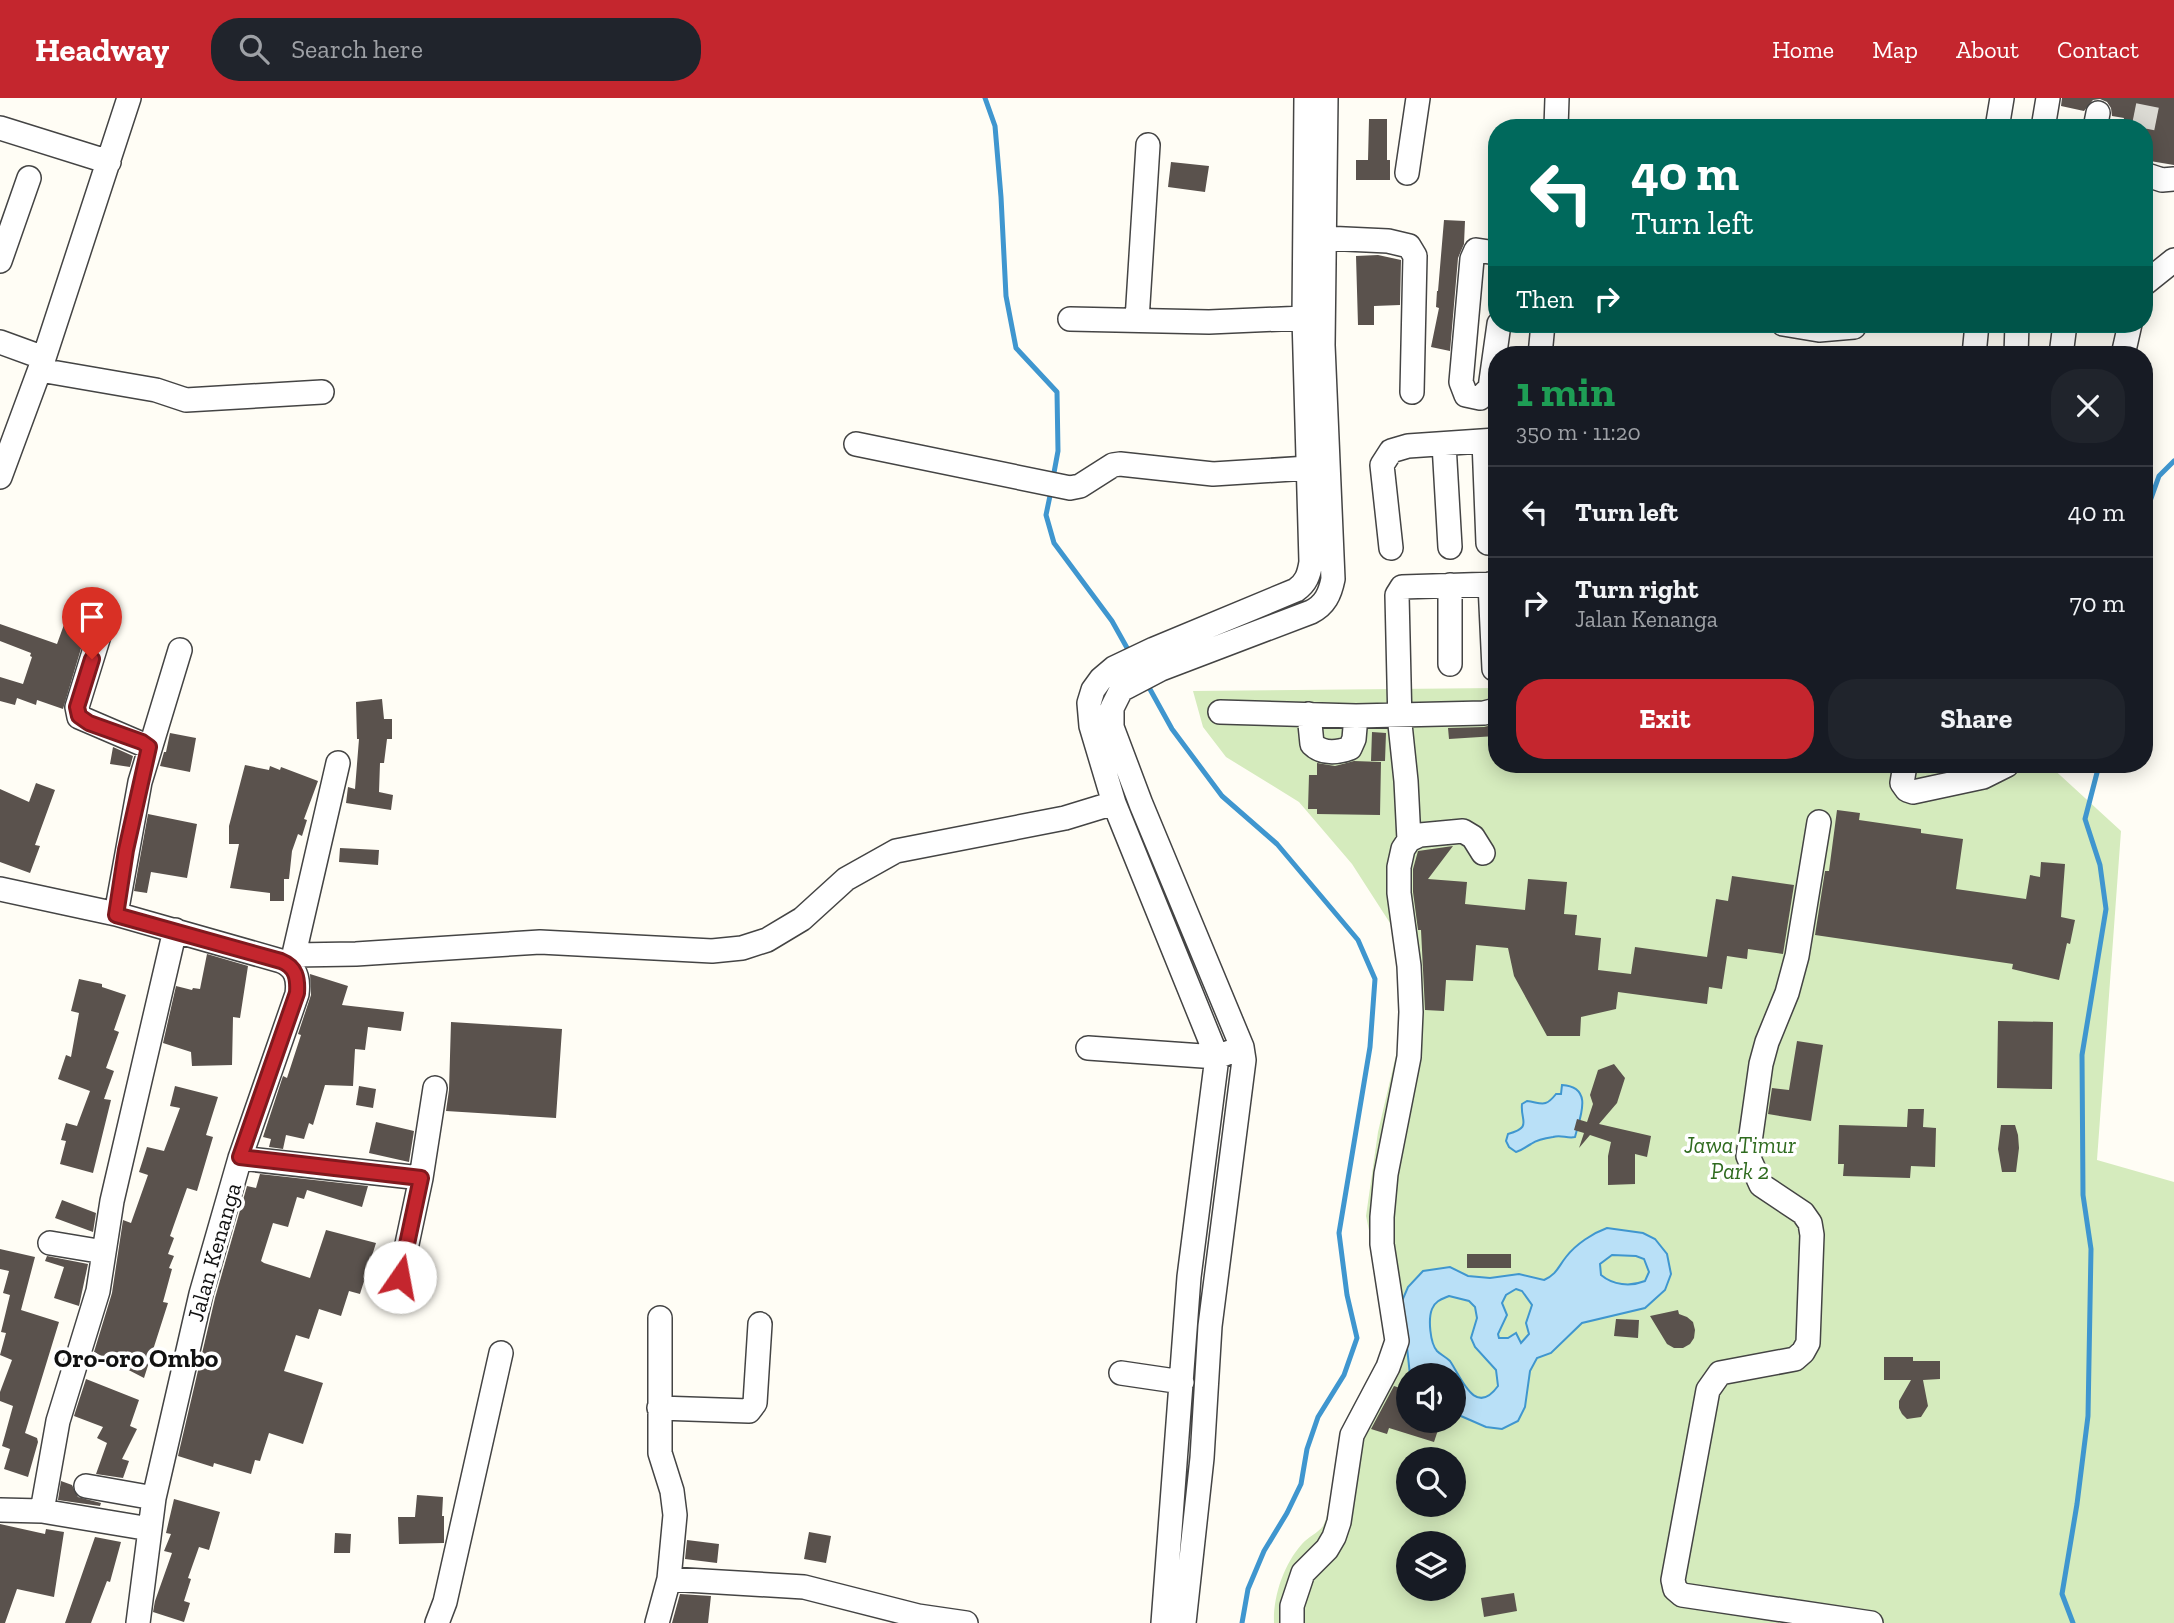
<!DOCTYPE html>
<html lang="en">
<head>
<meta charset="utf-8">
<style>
	body { margin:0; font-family:"Zilla Slab",serif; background:#20242c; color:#f1f3f6; height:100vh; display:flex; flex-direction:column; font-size:26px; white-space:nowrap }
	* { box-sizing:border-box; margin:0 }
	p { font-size:23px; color:#9ea1a6 }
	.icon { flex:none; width:38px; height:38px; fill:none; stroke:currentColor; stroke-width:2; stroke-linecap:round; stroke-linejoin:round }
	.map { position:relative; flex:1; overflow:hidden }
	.details { position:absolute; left:1488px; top:248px; width:665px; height:427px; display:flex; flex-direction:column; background:#171b24; border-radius:28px; box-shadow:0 4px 18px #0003 }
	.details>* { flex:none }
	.top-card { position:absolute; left:1488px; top:21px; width:665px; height:214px; border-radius:28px; box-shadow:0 4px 18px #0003; background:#00695c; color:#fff; overflow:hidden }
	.tools { position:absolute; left:1396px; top:1265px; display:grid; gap:14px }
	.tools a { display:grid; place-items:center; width:70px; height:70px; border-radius:50%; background:#171b24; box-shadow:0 4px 18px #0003; font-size:35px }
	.pin { position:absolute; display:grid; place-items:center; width:60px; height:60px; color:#fff; margin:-72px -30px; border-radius:50% 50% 50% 0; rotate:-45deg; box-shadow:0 0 7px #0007 }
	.pin .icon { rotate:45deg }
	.me { position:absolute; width:77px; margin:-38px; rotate:12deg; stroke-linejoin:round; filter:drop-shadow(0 0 5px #0008) }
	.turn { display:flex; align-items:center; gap:24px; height:147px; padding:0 28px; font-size:32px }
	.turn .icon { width:91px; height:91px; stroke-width:2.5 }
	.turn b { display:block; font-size:49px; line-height:60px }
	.then { display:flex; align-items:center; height:66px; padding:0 28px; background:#0003; gap:14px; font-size:26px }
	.round { display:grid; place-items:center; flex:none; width:74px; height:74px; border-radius:28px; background:#20242c }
	.overview { display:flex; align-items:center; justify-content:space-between; height:119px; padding:0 28px }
	h1 { font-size:42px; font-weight:800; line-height:52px; color:#1e9e55 }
	.action { display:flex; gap:14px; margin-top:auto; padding:14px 28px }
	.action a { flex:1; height:80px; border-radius:28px; background:#c4262e; color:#fff; font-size:28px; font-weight:800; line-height:80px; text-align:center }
	.action a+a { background:#20242c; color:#f1f3f6 }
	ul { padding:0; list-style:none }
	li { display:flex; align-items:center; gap:21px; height:91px; padding:0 28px; border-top:2px solid #363941 }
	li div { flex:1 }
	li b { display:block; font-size:26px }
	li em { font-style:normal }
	header { display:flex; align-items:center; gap:42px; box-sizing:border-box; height:98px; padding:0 35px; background:#c4262e; color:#fff }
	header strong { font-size:33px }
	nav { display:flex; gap:38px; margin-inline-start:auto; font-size:24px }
	.search { width:490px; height:63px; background:#20242c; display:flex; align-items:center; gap:18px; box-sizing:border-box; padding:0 24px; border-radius:28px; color:#9ea1a6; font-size:26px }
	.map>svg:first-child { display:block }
	.green { fill:#d5ebbd; fill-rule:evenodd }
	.water { fill:#b9e0f7; stroke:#3f96cf; stroke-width:2; fill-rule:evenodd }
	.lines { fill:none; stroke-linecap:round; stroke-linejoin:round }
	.stream { stroke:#3f96cf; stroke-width:5 }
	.building { fill:#5a524d }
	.minor-tunnel { stroke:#dbdad3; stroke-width:23; stroke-dasharray:23 11; stroke-linecap:butt }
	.minor-casing { stroke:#444; stroke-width:26 }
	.minor { stroke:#fff; stroke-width:23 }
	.route-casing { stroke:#7f191e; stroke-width:18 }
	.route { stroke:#c4262e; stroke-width:12 }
	.labels { text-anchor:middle; stroke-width:7; stroke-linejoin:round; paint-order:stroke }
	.park-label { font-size:23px; font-style:italic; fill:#2f6b1f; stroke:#fff }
	.street-label { font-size:23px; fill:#111; stroke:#fff }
	.quarter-label { font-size:26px; font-weight:bold; fill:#111; stroke:#fff }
</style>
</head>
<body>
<header>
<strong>Headway</strong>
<div class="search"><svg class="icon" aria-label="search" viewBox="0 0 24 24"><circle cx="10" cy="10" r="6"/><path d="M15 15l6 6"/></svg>Search here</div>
<nav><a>Home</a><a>Map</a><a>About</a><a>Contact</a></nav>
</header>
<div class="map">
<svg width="2174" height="1525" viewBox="0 0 2174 1525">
	<rect width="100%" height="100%" fill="#fffdf5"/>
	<path class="green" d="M1496 590V667H2049L2121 733 2097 1062 2174 1084V1525H1274C1273 1498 1284 1466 1302 1446 1308 1439 1318 1435 1323 1428 1331 1415 1333 1376 1336 1359 1342 1317 1361 1292 1388 1262L1382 1195 1366 1118 1378 1034 1404 923 1399 839 1352 766 1299 704 1226 659 1203 629 1193 593ZM1409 1278H1454V1323H1409ZM1409 1362H1454V1407H1409ZM1409 1446H1454V1491H1409Z"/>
	<path class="water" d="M1562 987C1594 989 1580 1019 1575 1039 1567 1041 1561 1036 1553 1039 1546 1040 1537 1042 1531 1046 1525 1049 1523 1052 1516 1054L1509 1049 1506 1043 1508 1036C1533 1029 1520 1023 1522 1006L1527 1003C1542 1005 1545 1010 1556 996H1561Z
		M1607 1130 1643 1135 1655 1141 1667 1156 1671 1176 1665 1192 1645 1210 1582 1225 1551 1255 1537 1260 1530 1273 1525 1309 1518 1323 1502 1331 1486 1329 1454 1315V1278L1410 1277 1402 1203 1408 1189 1423 1173 1450 1169 1468 1178 1490 1180 1519 1176 1544 1182C1557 1176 1558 1169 1566 1159 1576 1146 1593 1135 1607 1130ZM1612 1157 1636 1158 1644 1161 1649 1174 1645 1183C1630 1189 1613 1187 1601 1177L1600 1166ZM1516 1191 1522 1193 1532 1207 1526 1225 1529 1236 1521 1245 1516 1235 1508 1240H1499L1498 1236 1507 1217 1502 1205 1506 1197ZM1449 1198 1469 1203 1475 1209 1477 1220 1471 1240 1475 1249 1496 1272 1498 1288C1475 1320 1461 1279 1450 1263 1446 1259 1441 1257 1437 1253 1430 1245 1428 1221 1432 1211 1435 1203 1442 1201 1449 1198Z"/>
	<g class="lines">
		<path class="stream" d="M985 0 995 28 1001 99 1006 198 1016 250 1057 294 1058 353 1053 380
			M1051 393 1046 417 1054 445 1112 523 1131 557
			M2144 420 2159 378 2174 363
			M1146 584 1172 631 1222 698 1277 746 1358 842 1375 881 1370 949 1339 1135 1347 1197 1357 1240 1344 1277 1318 1319 1307 1351 1301 1386 1287 1415 1264 1453 1248 1491 1242 1525
			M2073 1525 2062 1496 2077 1406 2088 1318 2091 1151 2083 1097 2082 957 2106 811 2100 767 2085 721 2099 667"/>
	</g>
	<path class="building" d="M2062 0H2174V67L2144 62V30H2122L2124 20 2112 18 2111 10 2107 4 2100 1 2093 2 2084 13 2061 8Z
		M1369 21H1387V62H1390V82H1356V62H1368Z
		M1171 64 1209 68 1205 94 1168 89Z
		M1444 122 1465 123 1464 146 1458 160 1450 253 1431 249 1439 210 1436 209 1437 193H1438Z
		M1378 157 1401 162 1400 207 1374 208V227H1358L1356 158Z
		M74 499 94 507 63 611 37 602 36 607 17 600 15 607 0 603V579L23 586 32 559 30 558 31 555 0 543V526L57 546Z
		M382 601 384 621H392V641H387L384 665H380L379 694 393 697 391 712 346 705 348 689 355 691 359 641H357L356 604Z
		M1496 626V638L1449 641 1448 630 1484 629Z
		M1372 634 1386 635 1385 663H1371Z
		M170 635 196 640 190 674 160 668 164 654H166Z
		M113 649 133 658 130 669 110 666Z
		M1354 663 1381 664 1380 717 1317 716V711H1308L1309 677H1317V665L1335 668Z
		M245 667 269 672 270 668 280 672 281 669 318 683 304 721 307 722 302 738 298 736 292 753 289 781H284V803H270V795L230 790 239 746H229V728Z
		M36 685 55 692 35 747 40 748 30 775 0 764V691L29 704Z
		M1837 712 1860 715 1859 722 1921 731V735L1963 741 1956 791 2026 801 2030 777 2040 779 2041 764 2065 766 2061 819 2075 822 2070 846 2067 845 2059 882 2012 871 2013 866 1815 837 1825 773H1829Z
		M148 716 197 726 187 780 151 774 147 795 134 793Z
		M1453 748 1428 781 1467 784 1465 806 1525 812 1528 781 1567 784 1564 816 1577 817 1575 837 1601 840 1598 872 1631 876 1635 849 1707 859 1716 801 1728 803 1732 778 1794 787 1783 856 1748 851 1747 861 1727 858 1722 891 1709 889 1707 906 1618 894 1616 911 1581 919 1580 938H1547L1514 878 1508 850 1476 847 1473 883 1446 882 1444 913 1425 912 1421 832H1418L1413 794V771L1418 753Z
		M340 750 379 752 378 767 339 764Z
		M207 856 248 868 240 920 233 919 232 967 192 968 191 954 163 945 176 888 192 892 193 890 200 891Z
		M310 876 348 888 342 907 404 914 401 933 368 929 365 952 355 951 353 988 325 987 313 1027 309 1025 304 1041 286 1037 283 1051 269 1049 271 1041 263 1039 283 978 287 980 301 937 298 936 311 897Z
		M79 881 102 886V889L126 897 114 932 119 934 106 970 114 973 104 1001 111 1002 93 1075 60 1066 66 1043 61 1042 66 1025 77 1028 90 993 58 981 66 957 71 959 79 915 71 913Z
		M1998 923 2053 924 2052 991 1997 990Z
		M451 924 562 931 556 1020 446 1013 449 992Z
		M1797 943 1823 947 1811 1023 1768 1016 1772 990 1789 992Z
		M1614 966 1625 980 1617 1005 1599 1026 1651 1038 1647 1059 1635 1056V1086L1608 1087V1058L1611 1044 1590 1037 1579 1050 1584 1035 1574 1032 1577 1021 1587 1024 1593 1006 1590 997 1598 972Z
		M175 988 218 999 206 1037 213 1039 197 1093 187 1090 170 1138 174 1140 168 1156 174 1158 169 1170 172 1171 163 1204 168 1205 144 1280 94 1254 112 1195 123 1122 131 1125 148 1077 139 1074 147 1049 164 1053 180 1010 170 1008Z
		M359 988 376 991 373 1010 356 1007Z
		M1908 1011H1924L1923 1029 1936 1030 1935 1069 1911 1068 1910 1080 1843 1078 1844 1066H1838L1839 1027 1907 1029Z
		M376 1024 414 1033 409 1064 369 1055Z
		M2001 1027H2015L2018 1037 2019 1050 2016 1074H2002L1998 1051Z
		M260 1076 368 1088 362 1109 307 1092 304 1101 297 1099 288 1129 273 1125 261 1163 264 1165 310 1180 326 1132 376 1145 360 1196 349 1193 341 1218 319 1211 309 1241 296 1237 284 1273 323 1285 303 1346 269 1335 260 1363 255 1362 251 1376 214 1365 213 1369 178 1358 215 1200 247 1088 256 1090Z
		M62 1102 96 1115 93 1134 55 1120Z
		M0 1151 35 1159 21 1212 59 1224 25 1335 37 1340 38 1344 28 1379 4 1371 10 1351 2 1348 13 1308 0 1303V1294L12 1262 0 1257 6 1235 1 1234 10 1197 3 1195 9 1173 0 1171Z
		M1467 1156H1511V1170H1467Z
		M47 1158 88 1166 79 1208 54 1200 64 1169 45 1163Z
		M1678 1212 1679 1216 1687 1219 1693 1224 1695 1232 1694 1240 1690 1246 1683 1250H1674L1667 1246 1650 1218Z
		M1616 1221 1639 1222 1638 1240 1614 1238Z
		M1884 1259H1913V1263H1940V1281L1923 1282 1928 1308 1921 1319 1907 1321 1902 1316 1899 1310V1303L1911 1282H1884Z
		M86 1281 139 1302 130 1328 137 1331 122 1361 129 1363 123 1380 96 1376 107 1345 97 1340 103 1329 74 1318Z
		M1394 1288 1409 1293V1323H1441L1434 1344 1389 1330 1387 1336 1371 1331Z
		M61 1383 72 1387 78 1399 101 1405 100 1408 58 1402Z
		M417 1397 443 1399 442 1418H444V1445L399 1446 398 1419H415Z
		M174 1401 220 1414 209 1452 199 1449 188 1480 191 1481 184 1503 190 1505 184 1524 153 1514 155 1503 172 1455 164 1453 171 1436 166 1435Z
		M0 1426 45 1436 46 1431 64 1434 54 1499 17 1491 5 1525H0Z
		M809 1434 831 1438 826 1465 804 1461Z
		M335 1435 351 1436 350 1455H334Z
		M95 1439 121 1444 110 1484 107 1483 91 1525H65Z
		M687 1442 719 1446 717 1465 685 1461Z
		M1514 1495 1517 1513 1484 1519 1481 1500Z
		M680 1496 711 1498 708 1525H672Z"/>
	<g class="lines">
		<path class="minor-tunnel" d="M2143 30 2149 0"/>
		<defs>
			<path id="minor" d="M0 30 109 64
				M1556 30 1557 0
				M1997 30 2002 0
				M2043 30 2048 0
				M2095 30 2098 15
				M1407 75 1418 0
				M2144 76 2162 82 2174 81
				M1324 140 1388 143 1409 148 1415 158 1412 294
				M1496 155 1476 152 1472 161 1461 284 1466 297 1480 300 1490 290 1499 226
				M0 163 29 80
				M2144 186 2174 162
				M1070 221 1209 224 1304 220
				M1137 222 1148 47
				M1783 226 1819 232 1854 229
				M0 244 44 260
				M1540 257 1543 226
				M1974 257 1977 226
				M2016 257 2017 226
				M2061 257 2065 226
				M2123 257 2130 226
				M40 272 156 292 186 302 322 294
				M1484 343 1488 445
				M856 346 1070 390 1080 388 1113 367 1120 366 1213 376 1308 370
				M1444 346 1450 449
				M0 379 44 260 129 0
				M1391 450 1382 367 1391 353 1408 348 1496 342
				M1490 486 1494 571
				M1450 487V566
				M107 512 77 609 79 619 149 649
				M1220 614 1356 618 1484 615 1496 612
				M1309 616 1312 646C1322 656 1337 655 1350 650L1354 641 1356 618
				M1905 667 1902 685 1907 692 1913 694 1983 679 2007 667
				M1819 724 1797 858 1787 895 1767 944 1761 966 1748 1058 1761 1087 1803 1115 1810 1125 1812 1137 1808 1245 1803 1254 1795 1261 1720 1275 1708 1292 1673 1482 1675 1491 1682 1497 1871 1525
				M1409 742 1406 683 1400 626 1397 497 1402 489 1496 486
				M0 791 116 816 281 863C296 869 299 881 297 896L240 1060 201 1196 154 1400 138 1525
				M116 816 140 684 180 552
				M294 857 356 856 540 844 712 853 742 850 767 842 802 821 846 781 896 753 1065 720 1114 705
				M291 869 338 665
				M1088 950 1217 959 1230 954
				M240 1060 421 1080 400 1179
				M421 1080 435 990
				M50 1145 104 1154
				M660 1220V1355L672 1393 675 1417 669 1481
				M1121 1275 1182 1284
				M659 1310 749 1313 755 1305 760 1226
				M86 1388 154 1400
				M0 1412 42 1413 150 1431
				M42 1413 58 1323 98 1193 112 1103 175 832
				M437 1525 445 1504 501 1255
				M657 1525 669 1481 804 1489 918 1518 966 1525
				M1163 1525 1189 1179 1217 959 1114 705 1091 628 1089 605 1093 592 1101 581 1114 570 1154 551 1296 492C1306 485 1309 477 1311 464L1304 220 1306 0
				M1184 1525 1202 1360 1210 1228 1244 962 1242 949 1141 706 1112 629V610L1121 592 1161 571 1311 514C1325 507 1330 496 1333 481L1323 247 1326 0
				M1292 1525V1508L1303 1475 1327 1451 1334 1439 1339 1424 1352 1337 1388 1269 1397 1243 1382 1146V1119L1386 1076 1409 959 1411 914 1409 868 1399 795V769L1403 751 1409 742 1420 737 1463 733 1473 739 1483 755"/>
		</defs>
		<use href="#minor" class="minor-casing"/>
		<use href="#minor" class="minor"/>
	</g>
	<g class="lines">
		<defs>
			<path id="route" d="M92 561 77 609 79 618 89 625 142 644 149 649 126 752 116 817 281 863C296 869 298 880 297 895L240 1059 421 1080 400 1179"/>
		</defs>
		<use href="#route" class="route-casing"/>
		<use href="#route" class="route"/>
	</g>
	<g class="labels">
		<g class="park-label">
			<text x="1740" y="1055">Jawa Timur<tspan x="1740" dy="26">Park 2</tspan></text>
		</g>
		<g class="street-label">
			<text transform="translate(214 1154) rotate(-74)" y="8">Jalan Kenanga</text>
		</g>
		<g class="quarter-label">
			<text x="136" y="1269">Oro-oro Ombo</text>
		</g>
	</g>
</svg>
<div class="tools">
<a><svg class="icon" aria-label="sound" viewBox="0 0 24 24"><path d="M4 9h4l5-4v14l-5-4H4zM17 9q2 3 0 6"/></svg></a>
<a><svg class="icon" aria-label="search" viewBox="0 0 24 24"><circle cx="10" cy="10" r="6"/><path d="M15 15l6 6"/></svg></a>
<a><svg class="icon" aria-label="layers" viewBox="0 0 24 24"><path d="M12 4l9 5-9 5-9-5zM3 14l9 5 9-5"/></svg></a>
</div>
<div class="pin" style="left:92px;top:561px;background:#d93025"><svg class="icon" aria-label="arrive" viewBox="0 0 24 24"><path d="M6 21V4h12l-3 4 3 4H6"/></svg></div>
<svg class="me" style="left:400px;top:1179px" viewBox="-20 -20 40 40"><circle r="19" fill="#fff"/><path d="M0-13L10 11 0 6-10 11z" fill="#c4262e"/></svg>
<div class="top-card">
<div class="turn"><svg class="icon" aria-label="left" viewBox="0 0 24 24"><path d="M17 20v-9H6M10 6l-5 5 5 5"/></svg><div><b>40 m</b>Turn left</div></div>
<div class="then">Then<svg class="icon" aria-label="right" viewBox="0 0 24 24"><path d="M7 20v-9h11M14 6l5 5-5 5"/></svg></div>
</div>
<section class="details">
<div class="overview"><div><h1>1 min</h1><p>350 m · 11:20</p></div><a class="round"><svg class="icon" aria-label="close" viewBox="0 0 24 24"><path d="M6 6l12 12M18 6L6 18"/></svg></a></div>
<ul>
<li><svg class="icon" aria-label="left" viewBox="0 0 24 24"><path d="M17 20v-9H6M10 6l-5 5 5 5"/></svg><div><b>Turn left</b></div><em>40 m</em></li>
<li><svg class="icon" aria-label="right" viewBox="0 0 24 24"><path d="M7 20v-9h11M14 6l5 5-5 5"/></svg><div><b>Turn right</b><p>Jalan Kenanga</p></div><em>70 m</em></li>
</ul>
<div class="action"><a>Exit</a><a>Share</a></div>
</section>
</div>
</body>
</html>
